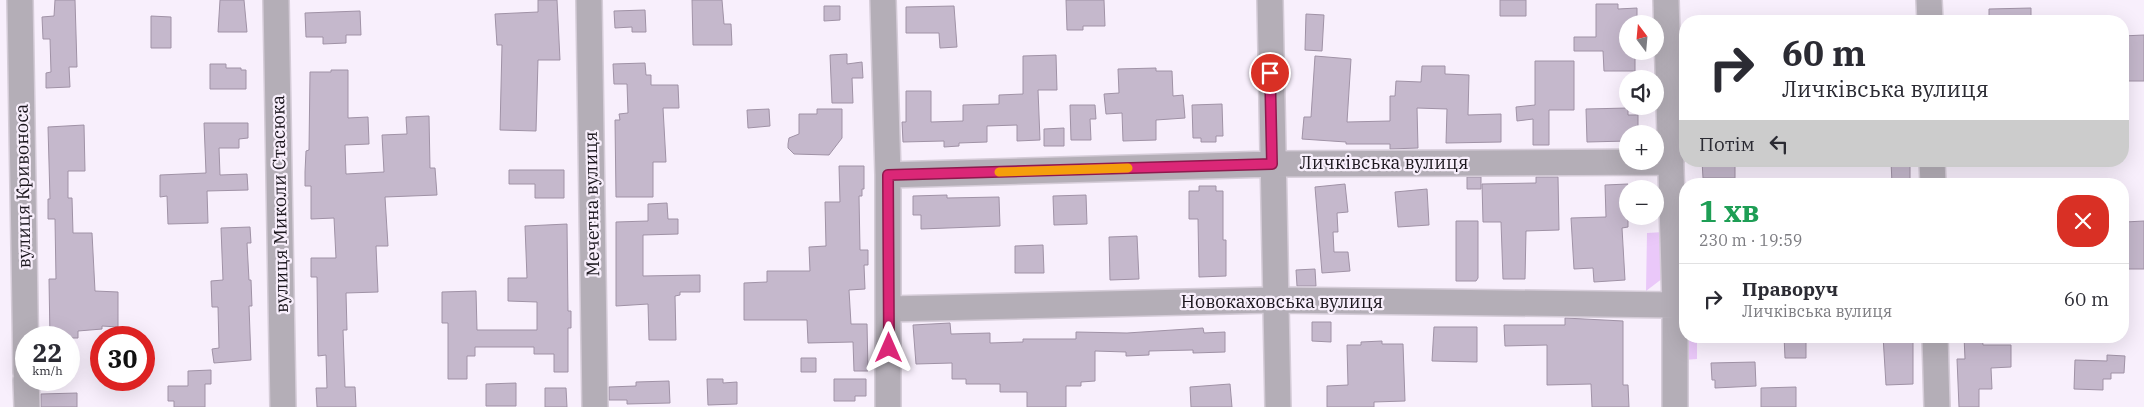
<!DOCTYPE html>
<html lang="uk">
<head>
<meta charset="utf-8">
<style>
	body { margin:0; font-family:"IBM Plex Serif",serif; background:#f7f7f7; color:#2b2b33; height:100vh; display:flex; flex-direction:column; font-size:19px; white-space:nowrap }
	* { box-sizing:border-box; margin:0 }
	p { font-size:16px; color:#7c7c81 }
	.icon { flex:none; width:28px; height:28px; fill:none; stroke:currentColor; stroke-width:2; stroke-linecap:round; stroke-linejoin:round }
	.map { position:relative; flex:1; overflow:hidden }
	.details { position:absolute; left:1679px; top:178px; width:450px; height:165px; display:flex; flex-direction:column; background:#fff; border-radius:20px; box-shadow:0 5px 20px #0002 }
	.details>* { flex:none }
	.banner { position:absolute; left:1679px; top:15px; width:450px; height:152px; border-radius:20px; box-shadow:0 5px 20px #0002; background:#fff; color:#2b2b33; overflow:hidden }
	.needle { width:32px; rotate:344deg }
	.fabs { position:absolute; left:1619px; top:15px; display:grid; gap:10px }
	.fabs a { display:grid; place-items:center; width:45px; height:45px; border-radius:50%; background:#fff; box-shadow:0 5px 20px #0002; font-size:25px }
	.speed { position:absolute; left:15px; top:326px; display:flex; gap:10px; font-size:25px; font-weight:700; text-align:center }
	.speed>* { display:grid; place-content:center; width:65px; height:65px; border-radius:50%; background:#fff; box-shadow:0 5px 20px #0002; line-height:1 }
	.speed small { font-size:12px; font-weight:400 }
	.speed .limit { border:8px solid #d22; background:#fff; color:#111 }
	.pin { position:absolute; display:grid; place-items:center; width:42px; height:42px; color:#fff; margin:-21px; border:2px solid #fff; border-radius:50%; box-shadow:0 1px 5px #0007 }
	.me { position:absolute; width:55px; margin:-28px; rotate:0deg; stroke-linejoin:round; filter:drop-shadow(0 0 4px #0008) }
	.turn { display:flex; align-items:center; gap:18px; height:105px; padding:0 20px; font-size:22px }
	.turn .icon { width:65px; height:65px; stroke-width:2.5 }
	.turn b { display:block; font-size:35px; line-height:42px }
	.then { display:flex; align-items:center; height:48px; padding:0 20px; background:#0003; gap:10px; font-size:19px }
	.round { display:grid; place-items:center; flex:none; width:52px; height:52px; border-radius:20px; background:#f7f7f7 }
	.overview { display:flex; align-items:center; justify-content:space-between; height:85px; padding:0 20px }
	h1 { font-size:30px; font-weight:700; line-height:38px; color:#1e9e55 }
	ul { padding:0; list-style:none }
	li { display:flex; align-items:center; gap:15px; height:70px; padding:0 20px; border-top:1px solid #e1e1e2 }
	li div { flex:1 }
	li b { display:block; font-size:19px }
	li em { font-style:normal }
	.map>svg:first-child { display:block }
	.green { fill:#eac8f9 }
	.building { fill:#c5b8cc; stroke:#a092a6 }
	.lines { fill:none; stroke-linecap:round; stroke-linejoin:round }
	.minor-casing { stroke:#d5ccd8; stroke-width:28 }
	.minor { stroke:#b4aeb7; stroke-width:25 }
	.route-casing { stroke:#8e194d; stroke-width:12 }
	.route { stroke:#db2777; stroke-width:9 }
	.slow { stroke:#f59e0b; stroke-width:9 }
	.labels { text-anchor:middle; stroke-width:4.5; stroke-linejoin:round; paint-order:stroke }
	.street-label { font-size:18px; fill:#1b161d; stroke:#f8effc }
</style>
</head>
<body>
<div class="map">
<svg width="2144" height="407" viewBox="0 0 2144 407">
	<rect width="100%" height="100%" fill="#f8effc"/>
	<path class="green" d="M1664 232 1663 278 1646 291 1647 233Z
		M1685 336H1697V359L1684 360Z"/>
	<path class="building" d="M55 0H75L77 67H69L70 87 46 88V73L51 72 50 39H43L42 17 54 16Z
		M220 0H244L247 32H218Z
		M538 0H557L560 60H538L536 131 500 130 502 45H497L495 14 538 12Z
		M692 0H722L724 24H731L732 45H693Z
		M1066 0H1104L1105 26H1083V30H1067Z
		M1500 0H1526V16H1500Z
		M1596 4H1618V9L1637 8V23H1628V51H1635V71H1604L1603 51H1574V37H1596Z
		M824 6H840V20L824 21Z
		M954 6 957 47 940 48 939 33H906V7Z
		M2031 8V21H1989V9Z
		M645 10 646 32H632V27L615 28 614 11Z
		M360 11 361 35H346V43L323 44V37H306L305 13Z
		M1306 14 1324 15 1322 51 1305 50Z
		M151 16 171 17V48H151Z
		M2144 35V81H2122V36Z
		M847 54V64L862 62 863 78H852L853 103H832L830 55Z
		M1056 55 1057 90H1038L1040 140 1017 141V125L987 126V142L959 143V146L944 147V141L903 142 902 122H906V91H931V122L963 121V105L999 104V95L1023 94V56Z
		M1315 56 1351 59 1347 122 1390 121V96H1395L1396 81 1421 82 1422 66H1445V74L1469 75 1468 115 1501 114V142L1446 143 1447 109 1417 108 1418 148 1390 149V144H1346V142L1302 139 1304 117H1311Z
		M1535 61H1574V110H1549V145H1533V119L1517 121 1516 107 1535 105Z
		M645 63 646 75H651V85H678L679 108H663L666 162H653V197H616L615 120H620L619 114 628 113 627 84H614L613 64Z
		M210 64H226V68H241V70H246V89H210Z
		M1156 68V71H1172L1173 96 1183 95 1185 118 1156 120V140L1123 141 1122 113 1106 114 1104 94 1119 93 1118 69Z
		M331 70H348V118L368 117 369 144 345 145 346 174 384 172 382 135 407 134 406 117 429 116 430 168H435L437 195 385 197 388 246H376L378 292 346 293 347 330H343L345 387H355L356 407H317L316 388H327L326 355 318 356 317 277H311V258H336L334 218 311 219V186H305V172L306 151 309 150 310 72H331Z
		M1222 104 1223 136H1216V142H1201V138H1193L1192 105Z
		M1070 105H1095L1096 119H1090L1091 140H1071Z
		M1628 108V115H1638V134H1628V141L1587 142 1586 109Z
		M769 109 770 126 748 128 747 110Z
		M817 109H842V138L829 155 794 154 788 148V144L789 138 799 134V114H817Z
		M204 123H248V138L239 139V148H219L220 175 247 174 248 190 207 191 208 223 168 224 167 196 160 197V175L206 173Z
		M84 125 85 171H68V198H72L73 233H92L95 291 118 292V327L102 326V329L78 331V338H50L49 279H56L55 219H48V199H50L48 127Z
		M1064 128V146H1044V129Z
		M1702 161H1735V178H1703Z
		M1891 161H1910V184H1892Z
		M839 166H864V189H862V196H859L860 250H868V265H864L865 289 849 290 851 324H867L868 371H854L853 342 808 343 807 320H744V283L767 282V271H810L809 247 826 246 825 202H840Z
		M509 170H564V198H535V184H509Z
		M1467 177H1481V189H1467Z
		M1536 177H1558L1559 230 1526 231 1525 279H1503L1501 222H1483L1482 184 1536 183Z
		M1345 184 1348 212 1337 213 1338 232H1333L1334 252H1348L1350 271 1322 273 1315 187Z
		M1628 184V227L1622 228 1625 280 1594 282 1593 268 1574 269 1571 218 1606 217 1605 185Z
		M1199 186H1216V191H1223V240H1226V276L1199 277 1198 219H1189V191H1199Z
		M1427 189 1429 225 1398 227 1395 192Z
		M947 195V198L999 197 1000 226 921 229V215H913V196Z
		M1086 195 1087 224 1054 225 1053 196Z
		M667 203 668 219H678V234L643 235V276L700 275V292H680V295L675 296 676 340H649L648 304 616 306V222L648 221V204Z
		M1456 221H1478V278L1476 281H1456Z
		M2144 221V269H2125V222Z
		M567 224 568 311H571V328H568V372H554V354H534V347H475V356H467V379H448V323H442V292L476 291 477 330H537V302L508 301V278H527L525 226Z
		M250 227 251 243H247L249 280H251L252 306H249L251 360 214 363 212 349 219 348 218 307H212L211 281 223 280 221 228Z
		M1137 236 1139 279 1110 280 1109 237Z
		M1043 245 1044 273H1015V246Z
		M1315 269 1316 286H1297L1296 270Z
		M1565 318 1623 321V385H1628L1629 407H1592L1591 384 1547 385V345L1505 346 1504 325H1565Z
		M1312 322H1331V342L1312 341Z
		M950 323 951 334 990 333V343L1023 342V339H1076V332L1127 333 1203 328 1204 333 1225 332V352L1193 353V350L1149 351V355L1126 356V352L1095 351V381L1081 382V386H1066V407H1027V392H1000V384H966V379H952V363L916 364 913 325Z
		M1434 327H1477V362L1432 361Z
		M1784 336H1806V358H1785Z
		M1883 336H1913V384L1886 385Z
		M1964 336H1982L1983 345H2011V367L1991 368 1992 389H1979V407H1959L1957 359H1965Z
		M1382 341V344H1403L1405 401 1374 402V407H1327V386L1348 385 1347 345H1361V342Z
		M2107 355 2125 356 2124 373H2111V379H2103V390L2074 389 2075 360 2107 361Z
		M801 358H816V372H801Z
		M1755 362 1756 386 1715 388V380H1712L1711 363Z
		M211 370V384H205V407H174V401H168V386H188V371Z
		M707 379H723V383L737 382V404L708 405Z
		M834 379H866V396H855V401H834Z
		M669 381 670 403 627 404V400H609V387L636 386V382Z
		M516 383V406H486V384Z
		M1230 384 1232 407H1191L1190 387Z
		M1796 387V407H1761V388Z
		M545 388H566L567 407H545Z
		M77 393V407H41V394Z"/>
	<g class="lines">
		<defs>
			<path id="minor" d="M20 0 26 372
				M276 0 283 407
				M589 0 595 407
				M883 0 888 175V407
				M1270 0 1278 407
				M1666 0 1675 305V407
				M1929 0 1930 21
				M1932 161 1933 184
				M888 175 1272 164 1671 162
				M889 309 1276 300 1675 305
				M1935 336 1937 407
				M26 380 27 407"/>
		</defs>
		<use href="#minor" class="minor-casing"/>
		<use href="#minor" class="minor"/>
	</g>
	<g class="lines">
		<defs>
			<path id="route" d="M889 348 888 175 1272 164 1270 73"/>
		</defs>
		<use href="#route" class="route-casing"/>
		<use href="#route" class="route"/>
		<path class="slow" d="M999 172 1128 168"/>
	</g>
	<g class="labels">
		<g class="street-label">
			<text x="1384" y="169">Личківська вулиця</text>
			<text transform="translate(23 186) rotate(-91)" y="6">вулиця Кривоноса</text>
			<text transform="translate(280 204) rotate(-91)" y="6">вулиця Миколи Стасюка</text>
			<text transform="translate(592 204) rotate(-91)" y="6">Мечетна вулиця</text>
			<text x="1282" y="308">Новокаховська вулиця</text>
		</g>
	</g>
</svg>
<div class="fabs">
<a><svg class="needle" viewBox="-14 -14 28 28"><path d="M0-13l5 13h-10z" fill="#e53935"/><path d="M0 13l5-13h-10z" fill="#7c7c81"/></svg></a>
<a><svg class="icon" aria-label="sound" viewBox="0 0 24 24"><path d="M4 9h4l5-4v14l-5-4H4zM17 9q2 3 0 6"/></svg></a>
<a>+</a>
<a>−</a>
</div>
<div class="speed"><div>22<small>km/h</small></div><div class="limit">30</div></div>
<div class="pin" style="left:1270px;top:73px;background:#d93025"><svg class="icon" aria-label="arrive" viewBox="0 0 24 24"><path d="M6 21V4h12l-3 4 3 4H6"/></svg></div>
<svg class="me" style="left:889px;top:348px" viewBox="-20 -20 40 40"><path d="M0-17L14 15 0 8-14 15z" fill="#db2777" stroke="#fff" stroke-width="4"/></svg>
<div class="banner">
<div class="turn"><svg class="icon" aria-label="right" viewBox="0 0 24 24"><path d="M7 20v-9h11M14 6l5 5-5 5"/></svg><div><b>60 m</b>Личківська вулиця</div></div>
<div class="then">Потім<svg class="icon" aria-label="left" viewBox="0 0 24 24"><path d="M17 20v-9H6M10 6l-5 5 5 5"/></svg></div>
</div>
<section class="details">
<div class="overview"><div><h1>1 хв</h1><p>230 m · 19:59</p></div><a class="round" style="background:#d93025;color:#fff"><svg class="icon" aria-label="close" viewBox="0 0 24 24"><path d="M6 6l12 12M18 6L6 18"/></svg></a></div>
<ul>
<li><svg class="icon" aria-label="right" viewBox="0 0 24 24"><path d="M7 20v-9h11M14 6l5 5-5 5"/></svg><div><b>Праворуч</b><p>Личківська вулиця</p></div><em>60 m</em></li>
</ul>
</section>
</div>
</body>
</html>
